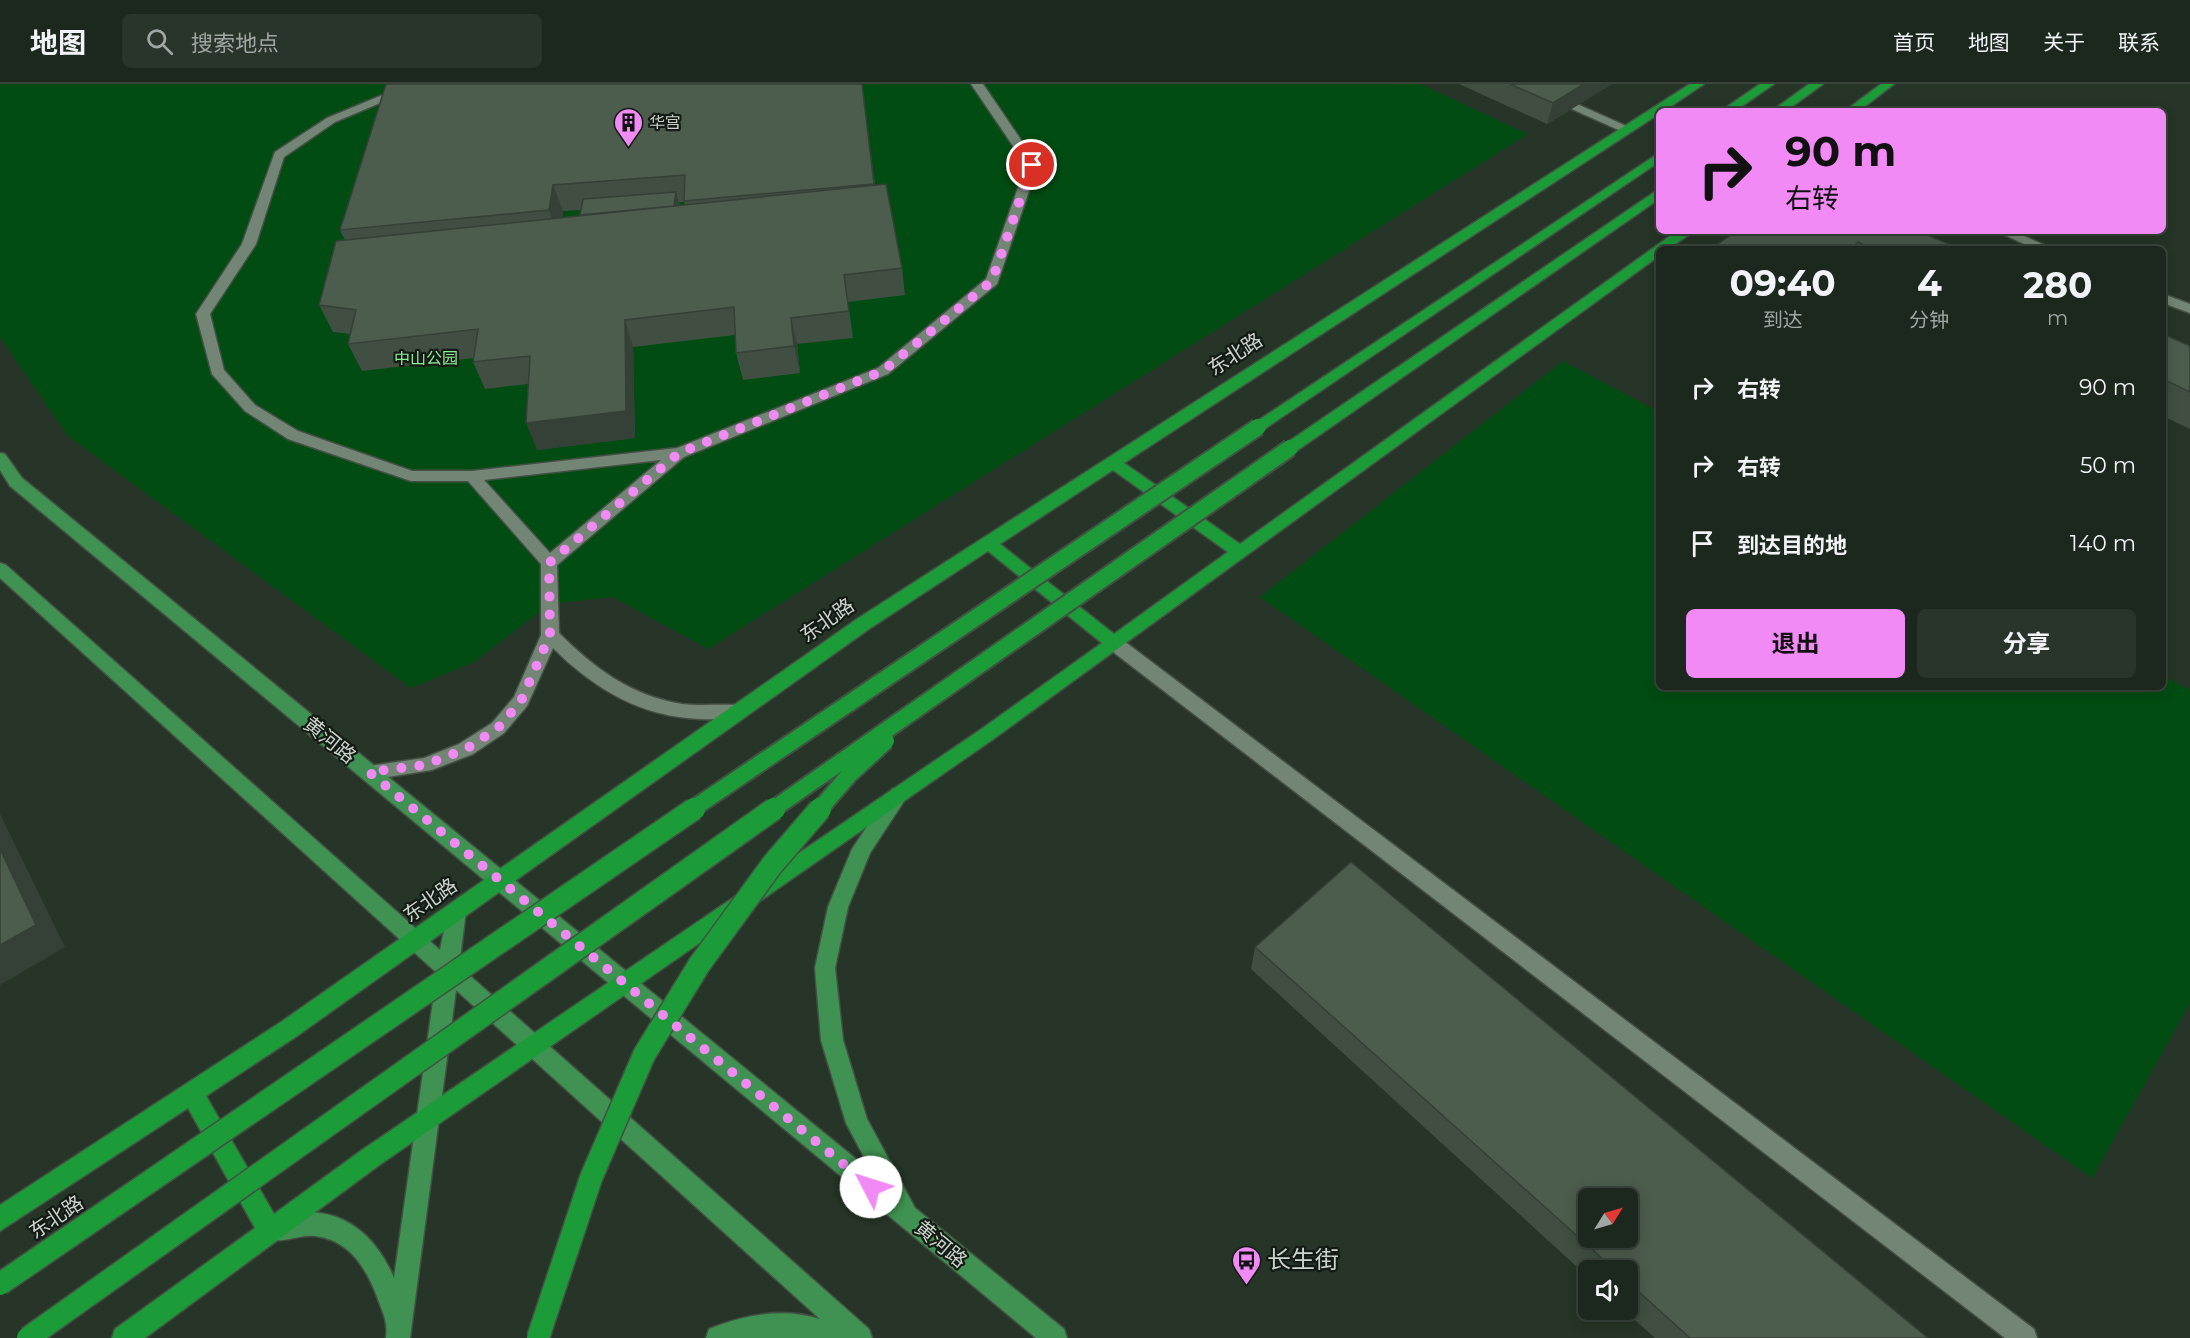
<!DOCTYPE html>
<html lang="zh">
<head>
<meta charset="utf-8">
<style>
	body { margin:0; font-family:Montserrat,"Noto Sans SC",sans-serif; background:#29342a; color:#f1f3f6; height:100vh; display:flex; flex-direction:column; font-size:22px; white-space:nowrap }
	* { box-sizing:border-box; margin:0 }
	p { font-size:20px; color:#a0a6a4 }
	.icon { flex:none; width:33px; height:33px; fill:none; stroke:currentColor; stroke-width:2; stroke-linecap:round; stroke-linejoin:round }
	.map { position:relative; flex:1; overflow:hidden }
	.details { position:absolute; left:1656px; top:162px; width:510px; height:444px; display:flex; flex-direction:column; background:#1c281d; border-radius:9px; box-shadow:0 3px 15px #0003,0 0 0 2px #3a443b }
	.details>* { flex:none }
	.banner { position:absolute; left:1656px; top:24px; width:510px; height:126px; border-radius:9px; box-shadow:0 3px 15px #0003,0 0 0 2px #3a443b; background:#f18af4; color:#111; overflow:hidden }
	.needle { width:39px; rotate:53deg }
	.controls { position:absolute; left:1578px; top:1104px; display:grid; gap:12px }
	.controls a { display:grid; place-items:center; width:60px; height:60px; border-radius:9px; background:#1c281d; box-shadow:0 3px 15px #0003,0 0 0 2px #3a443b; font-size:30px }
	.pin { position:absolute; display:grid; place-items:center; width:51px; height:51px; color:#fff; margin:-26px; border:3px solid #fff; border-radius:50%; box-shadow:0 2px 6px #0007 }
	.me { position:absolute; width:66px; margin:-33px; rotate:310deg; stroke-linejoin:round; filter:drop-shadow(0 0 4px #0008) }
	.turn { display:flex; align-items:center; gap:21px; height:126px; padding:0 30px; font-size:27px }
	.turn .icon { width:78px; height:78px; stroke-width:2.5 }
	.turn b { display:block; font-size:42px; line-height:51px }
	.eta { display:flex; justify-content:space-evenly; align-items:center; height:102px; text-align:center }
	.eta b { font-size:36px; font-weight:700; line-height:42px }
	.action { display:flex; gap:12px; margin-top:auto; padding:12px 30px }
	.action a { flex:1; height:69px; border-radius:9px; background:#f18af4; color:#111; font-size:24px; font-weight:700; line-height:69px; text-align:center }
	.action a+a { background:#29342a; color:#f1f3f6 }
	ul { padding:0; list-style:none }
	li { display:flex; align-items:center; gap:18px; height:78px; padding:0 30px }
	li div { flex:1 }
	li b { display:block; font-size:22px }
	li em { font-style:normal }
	header { display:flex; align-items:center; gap:36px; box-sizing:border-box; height:84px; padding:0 30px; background:#1c281d; border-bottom:2px solid #3a443b }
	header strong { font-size:28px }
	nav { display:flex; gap:33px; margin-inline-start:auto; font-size:21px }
	.search { width:420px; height:54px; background:#29342a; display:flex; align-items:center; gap:15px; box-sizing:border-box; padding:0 21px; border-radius:9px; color:#a0a6a4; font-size:22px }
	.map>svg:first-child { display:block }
	.green { fill:#004c13 }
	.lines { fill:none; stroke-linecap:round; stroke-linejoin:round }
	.minor-casing { stroke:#445044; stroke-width:3 }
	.major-casing { stroke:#445044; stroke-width:3 }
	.highway-casing { stroke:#445044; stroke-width:3 }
	.minor { fill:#738574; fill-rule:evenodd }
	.major { fill:#3f9251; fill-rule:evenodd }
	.highway { fill:#1c9b39; fill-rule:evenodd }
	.highway-bridge-far1-casing { stroke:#445044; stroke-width:20; stroke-linecap:butt }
	.highway-bridge-casing { stroke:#445044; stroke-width:25; stroke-linecap:butt }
	.highway-bridge-far1 { stroke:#1c9b39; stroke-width:16 }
	.highway-bridge { stroke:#1c9b39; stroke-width:22 }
	.wall { fill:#414f42; fill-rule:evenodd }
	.shaded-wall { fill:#354036 }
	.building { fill:#4c5c4d; stroke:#354036; stroke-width:1.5; fill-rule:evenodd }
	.route { stroke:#f18af4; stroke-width:10; stroke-dasharray:0 18 }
	.labels { text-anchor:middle; stroke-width:4.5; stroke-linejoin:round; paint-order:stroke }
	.far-poi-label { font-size:16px; fill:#cbd4cb; stroke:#141b14; text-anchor:start }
	.far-park-label { font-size:16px; fill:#8eee97; stroke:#141b14 }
	.street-label { font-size:20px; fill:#cbd4cb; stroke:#141b14 }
	.near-poi-label { font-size:24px; fill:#cbd4cb; stroke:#141b14; text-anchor:start }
</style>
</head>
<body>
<header>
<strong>地图</strong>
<div class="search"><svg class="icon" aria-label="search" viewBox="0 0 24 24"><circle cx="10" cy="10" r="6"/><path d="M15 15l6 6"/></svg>搜索地点</div>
<nav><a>首页</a><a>地图</a><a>关于</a><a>联系</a></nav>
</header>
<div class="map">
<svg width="2190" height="1254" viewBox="0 0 2190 1254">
	<rect width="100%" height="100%" fill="#263527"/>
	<path class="green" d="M0 0H1420L1528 50 708 565 613 513 550 520 474 578 411 604 68 352 0 253Z
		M1563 277 1659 328V603H2163V592L2190 606V919L2092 1094 1260 513Z"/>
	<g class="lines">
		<defs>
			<path id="minor" d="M409 0H425L335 38 284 73 256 160 210 230 224 286 255 321 298 347 412 387H472L677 364 878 284 986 195 1026 81 971 0H983L1038 81 997 200 888 290 684 373 557 481 559 549C594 584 631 612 682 620 700 622 719 620 738 621L744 623 747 628 744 633 738 635C721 635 704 636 687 634 634 629 590 601 553 564L527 622 504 649 473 670 432 686 369 696 362 693 360 688 362 683 424 674 459 660 492 639 514 613 541 551V480L468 397H411L288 355 245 327 212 290 196 230 242 160 275 68 327 34ZM661 376 550 469 484 396Z
				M1516 0H1532L1633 45 1627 49 1623 48Z
				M1996 147H2013L2053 165H2035Z
				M2163 210 2190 220V229L2163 219Z
				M1114 552 1120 554 2034 1245 2037 1254H2005L1108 564 1105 559 1108 554Z"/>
			<path id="major" d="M0 369 5 370 22 394 872 1088 846 1039 821 956 815 884 828 823 852 765 892 705 899 703 906 705 908 711 870 769 848 823 835 884 843 956 867 1035 915 1124 1064 1245 1067 1254H1036L10 402 0 386Z
				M0 479 6 481 440 866 449 821 456 818 463 821 466 827 459 882 869 1245 872 1254H706L709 1245C744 1231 784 1223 820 1235L456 906 410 1254H386C388 1240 384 1231 379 1218 368 1187 351 1156 315 1152 298 1150 281 1161 265 1154L261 1146 265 1138C324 1113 370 1138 394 1194L437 889 0 494Z"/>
			<path id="highway" d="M1690 0H1704L1664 27H1659V30L1124 379 1240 460 1677 147H1691L1690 150 1668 165H1659V172L992 656 378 1082 145 1254H112L115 1245 255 1144 188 1024 0 1147V1121L281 938 857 535ZM1113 386 1228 468 1114 550 1000 460ZM988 467 1102 559 980 646 362 1066 274 1130 206 1012 297 952 869 545Z
				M1760 0H1774L1735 27H1721Z
				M1809 0H1823L1786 27H1772Z
				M1881 0H1894L1859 27H1845Z
				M1659 69V78L1263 346H1253L1250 343 1253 340Z
				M1659 105V115L1295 368H1285L1282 364 1285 360Z"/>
		</defs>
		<use href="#minor" class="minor-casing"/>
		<use href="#major" class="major-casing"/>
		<use href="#highway" class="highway-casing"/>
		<use href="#minor" class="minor"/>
		<use href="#major" class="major"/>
		<use href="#highway" class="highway"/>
		<defs>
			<path id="highway-bridge-far1" d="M691 726 1258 343
				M772 726 1290 364
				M819 726 849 691 886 657"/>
			<path id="highway-bridge" d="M0 1200 694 725
				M28 1254 774 725
				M538 1254 591 1094 644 971 699 881 772 781 820 725"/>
		</defs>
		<use href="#highway-bridge-far1" class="highway-bridge-far1-casing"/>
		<use href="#highway-bridge" class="highway-bridge-casing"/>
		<use href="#highway-bridge-far1" class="highway-bridge-far1"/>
		<use href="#highway-bridge" class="highway-bridge"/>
	</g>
	<path class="wall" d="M862 0 875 101 902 184 905 211 848 218 853 254 797 260 800 289 743 296 736 269 735 251 633 263 635 354 537 366 528 300 485 305 473 278 474 274 362 287 348 260 350 250 333 248 319 221 345 156 340 146ZM679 118H684L685 121H680ZM581 126 580 132 562 134 563 127Z
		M1459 0H1612L1547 40Z
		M1736 147 1960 165H1711Z
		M1659 213V227L1654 225Z
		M2163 250 2190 262V345L2163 332Z
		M1255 863 1928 1254H1655L1624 1226H1628V1186H1588V1193L1251 885Z"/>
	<path class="shaded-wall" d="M1584 0H1612L1547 40 1553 19Z
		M553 101 563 127 558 153 549 126Z
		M676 108 680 123 674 125Z
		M1858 158 1854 165H1849Z
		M791 234 797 260 800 289 794 262Z
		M625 236 633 263 635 354 537 366 526 339Z
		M0 730 65 863 0 901Z"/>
	<path class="building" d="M386 0H862L874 100 684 117 685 91 553 101 549 126 340 146Z
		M1510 0H1584L1553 19Z
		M886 100 902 184 844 191 849 227 791 234 794 262 736 269 734 223 625 236 626 327 526 339 530 272 473 278 478 245 348 260 356 226 319 221 336 157Z
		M676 108 674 122 580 131 583 115Z
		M1736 147H1918L1960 165H1874L1858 158 1849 165H1711Z
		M2163 250 2190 262V308L2163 295Z
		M0 765 36 841 0 861Z
		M1351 778 1928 1254H1690L1628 1198V1186H1615L1255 863ZM1588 1114H1628V1154H1588Z"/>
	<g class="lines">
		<path class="route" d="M871 1103 369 688 425 681 466 665 498 644 521 617 550 551 549 479 679 369 883 287 992 197 1032 81"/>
	</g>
	<defs>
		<symbol id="building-pin" viewBox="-11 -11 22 30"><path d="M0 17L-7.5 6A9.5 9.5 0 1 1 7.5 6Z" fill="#f18af4" stroke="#141b14"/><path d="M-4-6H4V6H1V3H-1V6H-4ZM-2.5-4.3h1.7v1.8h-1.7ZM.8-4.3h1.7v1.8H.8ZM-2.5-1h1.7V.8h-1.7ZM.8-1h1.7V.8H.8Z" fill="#111"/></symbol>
		<symbol id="bus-pin" viewBox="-11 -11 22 30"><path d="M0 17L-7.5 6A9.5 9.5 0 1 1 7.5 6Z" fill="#f18af4" stroke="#141b14"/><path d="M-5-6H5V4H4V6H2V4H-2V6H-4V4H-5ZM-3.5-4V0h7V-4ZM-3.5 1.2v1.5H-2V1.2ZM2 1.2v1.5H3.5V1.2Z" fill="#111"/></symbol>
	</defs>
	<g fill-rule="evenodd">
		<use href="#building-pin" x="612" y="22" width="33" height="45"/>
		<use href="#bus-pin" x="1230" y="1160" width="33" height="45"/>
	</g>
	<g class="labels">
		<g class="far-poi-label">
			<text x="649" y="44">华宫</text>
		</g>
		<g class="far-park-label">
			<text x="426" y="280">中山公园</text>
		</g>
		<g class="street-label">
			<text transform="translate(1235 270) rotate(-33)" y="7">东北路</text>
			<text transform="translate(827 536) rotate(-35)" y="7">东北路</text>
			<text transform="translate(330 656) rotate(39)" y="7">黄河路</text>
			<text transform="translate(430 816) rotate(-35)" y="7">东北路</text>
			<text transform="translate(56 1133) rotate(-34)" y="7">东北路</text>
			<text transform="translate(941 1160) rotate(40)" y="7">黄河路</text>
		</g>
		<g class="near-poi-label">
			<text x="1267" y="1184">长生街</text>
		</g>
	</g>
</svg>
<div class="controls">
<a><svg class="needle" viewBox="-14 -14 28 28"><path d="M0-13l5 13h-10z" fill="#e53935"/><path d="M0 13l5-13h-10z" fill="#a0a6a4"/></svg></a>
<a><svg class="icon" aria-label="sound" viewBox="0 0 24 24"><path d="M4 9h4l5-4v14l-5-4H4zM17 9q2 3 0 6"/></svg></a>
</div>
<div class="pin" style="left:1032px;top:81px;background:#d93025"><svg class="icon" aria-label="arrive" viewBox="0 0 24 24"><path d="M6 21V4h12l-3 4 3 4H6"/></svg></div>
<svg class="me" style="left:871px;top:1103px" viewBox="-20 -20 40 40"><circle r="19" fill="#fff"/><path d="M0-13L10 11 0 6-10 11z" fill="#f18af4"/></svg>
<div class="banner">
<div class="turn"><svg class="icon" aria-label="right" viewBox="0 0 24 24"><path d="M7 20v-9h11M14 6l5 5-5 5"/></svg><div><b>90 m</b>右转</div></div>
</div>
<section class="details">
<div class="eta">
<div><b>09:40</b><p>到达</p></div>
<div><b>4</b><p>分钟</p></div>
<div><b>280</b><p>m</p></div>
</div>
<ul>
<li><svg class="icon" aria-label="right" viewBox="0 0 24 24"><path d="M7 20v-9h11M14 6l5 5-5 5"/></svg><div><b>右转</b></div><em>90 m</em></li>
<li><svg class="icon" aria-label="right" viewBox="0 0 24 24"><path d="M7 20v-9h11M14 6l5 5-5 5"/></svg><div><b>右转</b></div><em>50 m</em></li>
<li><svg class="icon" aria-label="arrive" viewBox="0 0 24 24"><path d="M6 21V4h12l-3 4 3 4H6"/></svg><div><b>到达目的地</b></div><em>140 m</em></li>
</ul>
<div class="action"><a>退出</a><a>分享</a></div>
</section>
</div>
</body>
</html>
